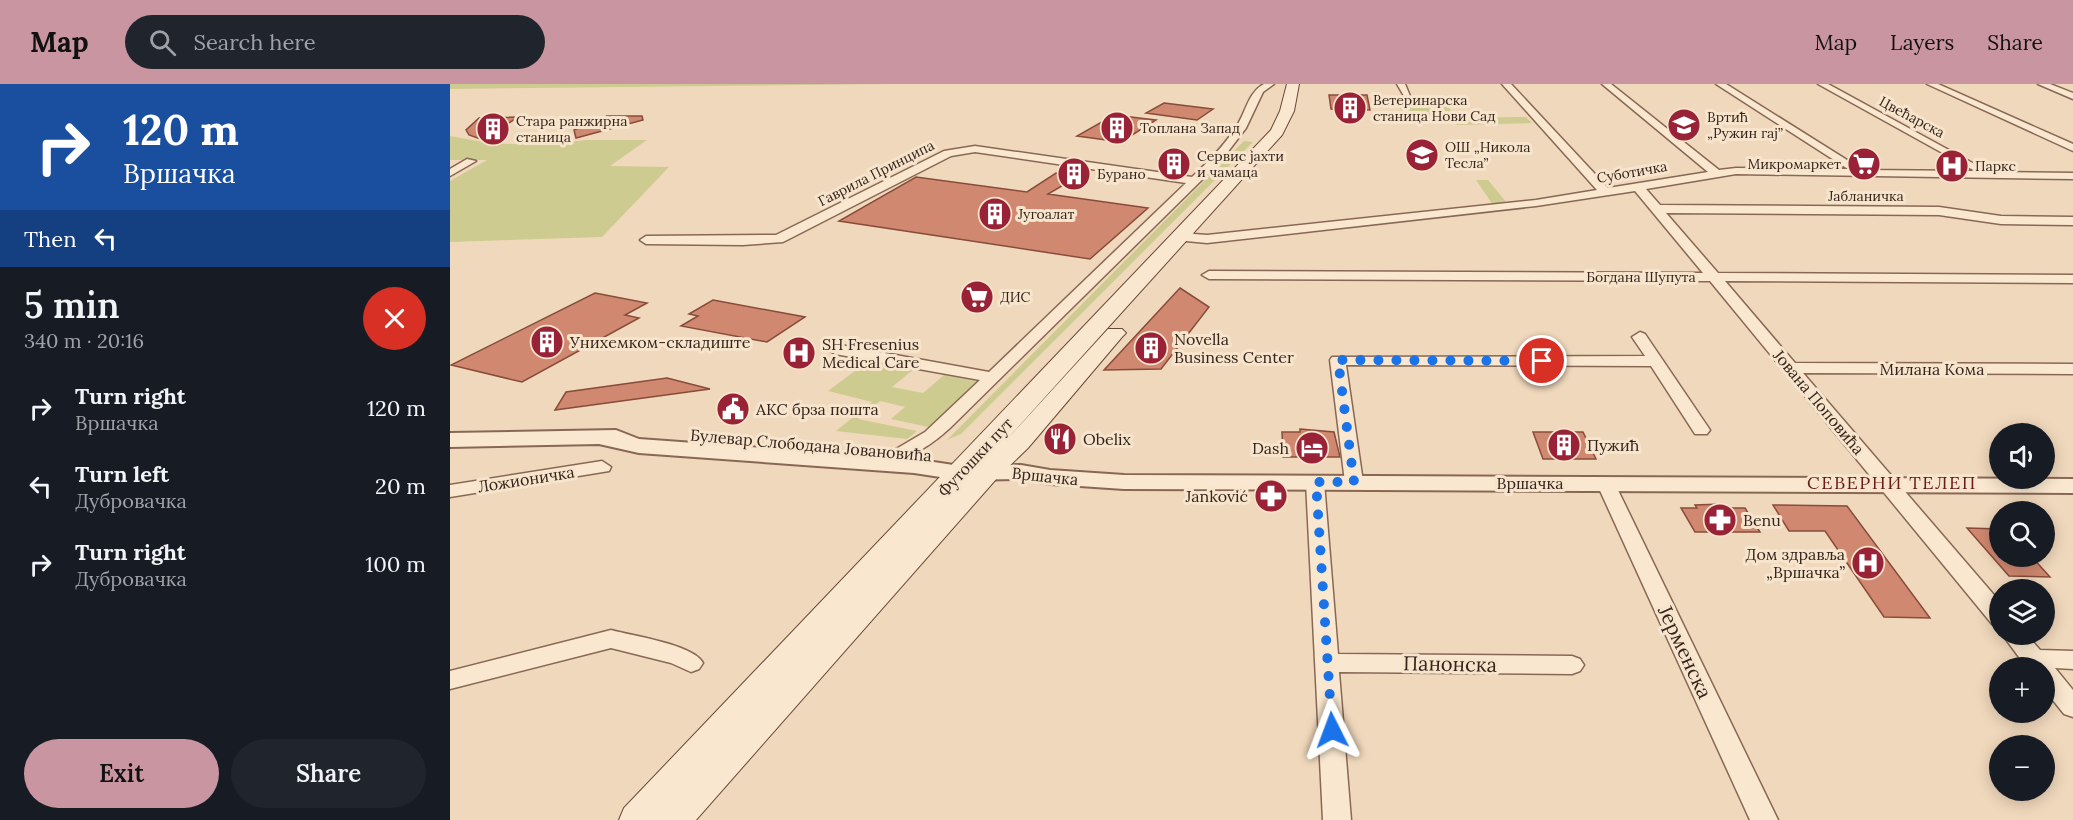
<!DOCTYPE html>
<html lang="en">
<head>
<meta charset="utf-8">
<style>
	body { margin:0; font-family:Lora,serif; background:#20242c; color:#f1f3f6; height:100vh; display:flex; flex-direction:column; font-size:22px; white-space:nowrap }
	* { box-sizing:border-box; margin:0 }
	p { font-size:20px; color:#9ea1a6 }
	.icon { flex:none; width:33px; height:33px; fill:none; stroke:currentColor; stroke-width:2; stroke-linecap:round; stroke-linejoin:round }
	.map { position:relative; flex:1; overflow:hidden }
	.drawer { display:flex; flex-direction:column; background:#171b24; width:450px }
	.drawer>* { flex:none }
	.top-card { background:#1a4fa0; color:#fff; overflow:hidden }
	.buttons { position:absolute; left:1539px; top:339px; display:grid; gap:12px }
	.buttons a { display:grid; place-items:center; width:66px; height:66px; border-radius:50%; background:#171b24; box-shadow:0 3px 15px #0003; font-size:30px }
	.pin { position:absolute; display:grid; place-items:center; width:51px; height:51px; color:#fff; margin:-26px; border:3px solid #fff; border-radius:50%; box-shadow:0 2px 6px #0007 }
	.me { position:absolute; width:66px; margin:-33px; rotate:357deg; stroke-linejoin:round; filter:drop-shadow(0 0 4px #0008) }
	.turn { display:flex; align-items:center; gap:21px; height:126px; padding:0 24px; font-size:27px }
	.turn .icon { width:78px; height:78px; stroke-width:2.5 }
	.turn b { display:block; font-size:42px; line-height:51px }
	.then { display:flex; align-items:center; height:57px; padding:0 24px; background:#0003; gap:12px; font-size:22px }
	.round { display:grid; place-items:center; flex:none; width:63px; height:63px; border-radius:32px; background:#20242c }
	.headline { display:flex; align-items:center; justify-content:space-between; height:102px; padding:0 24px }
	h1 { font-size:36px; font-weight:600; line-height:45px }
	.primary-button { display:flex; gap:12px; margin-top:auto; padding:12px 24px }
	.primary-button a { flex:1; height:69px; border-radius:36px; background:#c995a0; color:#111; font-size:24px; font-weight:600; line-height:69px; text-align:center }
	.primary-button a+a { background:#20242c; color:#f1f3f6 }
	ul { padding:0; list-style:none }
	li { display:flex; align-items:center; gap:18px; height:78px; padding:0 24px }
	li div { flex:1 }
	li b { display:block; font-size:22px }
	li em { font-style:normal }
	header { display:flex; align-items:center; gap:36px; box-sizing:border-box; height:84px; padding:0 30px; background:#c995a0; color:#111 }
	header strong { font-size:28px }
	nav { display:flex; gap:33px; margin-inline-start:auto; font-size:21px }
	.search { width:420px; height:54px; background:#20242c; display:flex; align-items:center; gap:15px; box-sizing:border-box; padding:0 21px; border-radius:33px; color:#9ea1a6; font-size:22px }
	main { display:flex; flex:1; min-height:0 }
	.map>svg:first-child { display:block }
	.green { fill:#cecb90 }
	.building { fill:#d08970; stroke:#884c3a; stroke-width:1.5 }
	.lines { fill:none; stroke-linecap:round; stroke-linejoin:round }
	.minor-casing { stroke:#886855; stroke-width:3 }
	.tertiary-casing { stroke:#886855; stroke-width:4 }
	.secondary-casing { stroke:#694938; stroke-width:2 }
	.minor { fill:#fae7cf; fill-rule:evenodd }
	.tertiary { fill:#fae7cf; fill-rule:evenodd }
	.secondary { fill:#fae7cf; fill-rule:evenodd }
	.route { stroke:#1a73e8; stroke-width:10; stroke-dasharray:0 18 }
	.labels { text-anchor:middle; stroke-width:6; stroke-linejoin:round; paint-order:stroke }
	.far-poi-label { font-size:14px; fill:#36241b; stroke:#f7e4cc; text-anchor:start }
	.far-street-label { font-size:14px; fill:#36241b; stroke:#f7e4cc }
	.poi-label { font-size:16px; fill:#36241b; stroke:#f7e4cc; text-anchor:start }
	.street-label { font-size:16px; fill:#36241b; stroke:#f7e4cc }
	.neighbourhood-label { font-size:18px; letter-spacing:1.5px; fill:#651c18; stroke:#f7e4cc }
	.near-street-label { font-size:20px; fill:#36241b; stroke:#f7e4cc }
</style>
</head>
<body>
<header>
<strong>Map</strong>
<div class="search"><svg class="icon" aria-label="search" viewBox="0 0 24 24"><circle cx="10" cy="10" r="6"/><path d="M15 15l6 6"/></svg>Search here</div>
<nav><a>Map</a><a>Layers</a><a>Share</a></nav>
</header>
<main>
<section class="drawer">
<div class="top-card">
<div class="turn"><svg class="icon" aria-label="right" viewBox="0 0 24 24"><path d="M7 20v-9h11M14 6l5 5-5 5"/></svg><div><b>120 m</b>Вршачка</div></div>
<div class="then">Then<svg class="icon" aria-label="left" viewBox="0 0 24 24"><path d="M17 20v-9H6M10 6l-5 5 5 5"/></svg></div>
</div>
<div class="headline"><div><h1>5 min</h1><p>340 m · 20:16</p></div><a class="round" style="background:#d93025;color:#fff"><svg class="icon" aria-label="close" viewBox="0 0 24 24"><path d="M6 6l12 12M18 6L6 18"/></svg></a></div>
<ul>
<li><svg class="icon" aria-label="right" viewBox="0 0 24 24"><path d="M7 20v-9h11M14 6l5 5-5 5"/></svg><div><b>Turn right</b><p>Вршачка</p></div><em>120 m</em></li>
<li><svg class="icon" aria-label="left" viewBox="0 0 24 24"><path d="M17 20v-9H6M10 6l-5 5 5 5"/></svg><div><b>Turn left</b><p>Дубровачка</p></div><em>20 m</em></li>
<li><svg class="icon" aria-label="right" viewBox="0 0 24 24"><path d="M7 20v-9h11M14 6l5 5-5 5"/></svg><div><b>Turn right</b><p>Дубровачка</p></div><em>100 m</em></li>
</ul>
<div class="primary-button"><a>Exit</a><a>Share</a></div>
</section>
<div class="map">
<svg width="1623" height="736" viewBox="0 0 1623 736">
	<rect width="100%" height="100%" fill="#f0d8bc"/>
	<path class="green" d="M0 0H436L0 5Z
		M1007 12 1008 14H1002L1004 17 1001 18C981 21 944 25 930 13Z
		M998 22 1003 30 954 31 949 23Z
		M1076 33 1082 39 1007 41 1002 34Z
		M0 52 39 59 86 61 137 56H197L160 82 219 83 152 153 0 158V97L37 76H0Z
		M794 57 803 58 511 350 497 356Z
		M1026 96H1038L1057 119 1043 121Z
		M417 278 464 285 442 303 473 309 494 291 530 298 483 344 441 335 455 323 430 317 408 335 467 347 457 355 386 347 422 318 378 307Z"/>
	<path class="building" d="M879 11H917L920 26 881 25Z
		M714 19 763 25 747 36 696 29Z
		M664 31 706 36 671 58 627 52Z
		M157 32H192L193 36 126 54 124 46Z
		M68 33 33 56 19 51 16 46 29 34Z
		M606 89 627 93 598 110 698 124 640 175 389 137 466 93 577 108Z
		M730 204 759 223 711 285 654 286Z
		M145 209 197 219 175 231 189 234 72 298 1 281Z
		M263 216 355 233 317 258 231 242 248 232 239 230Z
		M217 294 260 305 105 326 116 308Z
		M850 345 884 348 890 373H833L832 348H850Z
		M1083 348H1133L1146 375H1093Z
		M1273 420 1275 424H1295L1310 448H1245L1231 424H1247L1245 421Z
		M1323 421 1397 422 1480 534 1434 533 1375 447H1339Z
		M1517 444 1550 445V472H1581L1600 493 1559 492Z"/>
	<g class="lines">
		<defs>
			<path id="minor" d="M814 0H824L813 8 796 44 770 78 500 344C487 356 462 376 444 372L441 368 475 348 530 296 385 270 377 265 380 262 385 260 539 288 736 99 525 68 501 72 333 158 293 161 196 160 190 156 196 152 326 151 494 67 525 62 742 93C758 78 774 62 786 43 796 29 798 8 814 0Z
				M947 0H955L960 12H954Z
				M1052 0H1061L1158 104 1258 88 1152 0H1161L1269 86 1286 84 1398 85 1266 0H1276L1413 86 1525 87 1368 0H1378L1539 88 1623 89V95L1286 90 1196 105 1210 121 1489 123 1551 132 1623 133V141L1551 140 1489 131 1216 129 1268 189 1623 191V199L1275 197 1345 279 1623 280V290L1353 289 1550 518V542L1542 540 1260 197 759 195 752 191 759 187 1253 189 1185 107 1086 122 757 159 736 157 730 148 736 144 744 150 757 151 1086 116 1147 106Z
				M1477 0H1488L1623 60V67Z
				M1588 0H1600L1623 9V15Z
				M17 75 26 77 0 92V85Z
				M1190 248 1195 250 1260 346 1257 350H1245L1201 282 896 281 913 398 904 404 895 398 880 276 882 273 1195 272 1182 253Z
				M152 377 161 383 159 387 0 413V401Z
				M865 392 874 398 888 570 1122 572 1130 575 1134 581 1130 587 1122 590 889 588 901 736H873L856 398Z
				M1156 394 1165 400 1328 736H1300L1147 400Z
				M161 546C182 552 243 560 253 579L249 585 241 588 221 579 161 564 0 605V587Z
				M1552 550H1576L1590 566 1623 567V585L1605 584 1623 606V633L1614 630 1594 605V584H1577Z"/>
			<path id="tertiary" d="M166 346 189 355 464 375 510 382 571 381 600 386 674 391 1623 395V409L674 405 600 400 571 395 510 396 464 389 189 369 149 360 0 363V349Z"/>
			<path id="secondary" d="M837 0H849L844 27 832 51 550 363 658 245H672L676 249 672 253 578 364 548 393 246 736H169L174 724 821 46 830 27Z"/>
		</defs>
		<use href="#minor" class="minor-casing"/>
		<use href="#tertiary" class="tertiary-casing"/>
		<use href="#secondary" class="secondary-casing"/>
		<use href="#minor" class="minor"/>
		<use href="#tertiary" class="tertiary"/>
		<use href="#secondary" class="secondary"/>
	</g>
	<g class="lines">
		<path class="route" d="M882 646 866 398H904L888 276 1092 277"/>
	</g>
	<defs>
		<symbol id="building-disc" viewBox="-11 -11 22 22"><circle r="9.5" fill="#992236" stroke="#f7e4cc"/><path d="M-4-6H4V6H1V3H-1V6H-4ZM-2.5-4.3h1.7v1.8h-1.7ZM.8-4.3h1.7v1.8H.8ZM-2.5-1h1.7V.8h-1.7ZM.8-1h1.7V.8H.8Z" fill="#fff"/></symbol>
		<symbol id="school-disc" viewBox="-11 -11 22 22"><circle r="9.5" fill="#992236" stroke="#f7e4cc"/><path d="M0-5L7-2L0 1L-7-2ZM-4 1L0 2.5L4 1V4Q0 6-4 4Z" fill="#fff"/></symbol>
		<symbol id="supermarket-disc" viewBox="-11 -11 22 22"><circle r="9.5" fill="#992236" stroke="#f7e4cc"/><path d="M-6-5.5h2.5l.6 2H6L4.5 2H-2.5L-4.4-4H-6ZM-1.5 3.2a1.3 1.3 0 1 0 .1 0ZM3 3.2a1.3 1.3 0 1 0 .1 0Z" fill="#fff"/></symbol>
		<symbol id="hospital-disc" viewBox="-11 -11 22 22"><circle r="9.5" fill="#992236" stroke="#f7e4cc"/><path d="M-5-5h3v3.5h4V-5h3V5h-3V1.5h-4V5h-3Z" fill="#fff"/></symbol>
		<symbol id="civic-disc" viewBox="-11 -11 22 22"><circle r="9.5" fill="#992236" stroke="#f7e4cc"/><path d="M-.6-6.5H3V-4.5H.6V-3L4-1V1h2V6H-6V1h2V-1L-.6-3ZM-1.2 2.5V6h2.4V2.5Z" fill="#fff"/></symbol>
		<symbol id="restaurant-disc" viewBox="-11 -11 22 22"><circle r="9.5" fill="#992236" stroke="#f7e4cc"/><path d="M-5-6h1v4h1v-4h1v4h1v-4h1v5L-1.5 .5V6h-2V.5L-5-1ZM5-6V6H3V1.5H1.5Q1.5-4 5-6Z" fill="#fff"/></symbol>
		<symbol id="hotel-disc" viewBox="-11 -11 22 22"><circle r="9.5" fill="#992236" stroke="#f7e4cc"/><path d="M-6-4.5h1.5V1H6V5H4.5V3h-9V5H-6ZM-4 0a1.8 1.8 0 1 1 3.6 0ZM.5 0V-2.5h3Q6-2.5 6 0Z" fill="#fff"/></symbol>
		<symbol id="pharmacy-disc" viewBox="-11 -11 22 22"><circle r="9.5" fill="#992236" stroke="#f7e4cc"/><path d="M-2-6h4v4h4v4h-4v4h-4v-4h-4v-4h4Z" fill="#fff"/></symbol>
	</defs>
	<g fill-rule="evenodd">
		<use href="#building-disc" x="881" y="5" width="38" height="38"/>
		<use href="#school-disc" x="1215" y="22" width="38" height="38"/>
		<use href="#building-disc" x="648" y="25" width="38" height="38"/>
		<use href="#building-disc" x="24" y="26" width="38" height="38"/>
		<use href="#school-disc" x="953" y="52" width="38" height="38"/>
		<use href="#building-disc" x="705" y="61" width="38" height="38"/>
		<use href="#supermarket-disc" x="1395" y="61" width="38" height="38"/>
		<use href="#hospital-disc" x="1483" y="63" width="38" height="38"/>
		<use href="#building-disc" x="605" y="71" width="38" height="38"/>
		<use href="#building-disc" x="526" y="111" width="38" height="38"/>
		<use href="#supermarket-disc" x="508" y="194" width="38" height="38"/>
		<use href="#building-disc" x="78" y="239" width="38" height="38"/>
		<use href="#building-disc" x="682" y="245" width="38" height="38"/>
		<use href="#hospital-disc" x="330" y="250" width="38" height="38"/>
		<use href="#civic-disc" x="264" y="306" width="38" height="38"/>
		<use href="#restaurant-disc" x="591" y="336" width="38" height="38"/>
		<use href="#building-disc" x="1095" y="342" width="38" height="38"/>
		<use href="#hotel-disc" x="843" y="345" width="38" height="38"/>
		<use href="#pharmacy-disc" x="802" y="393" width="38" height="38"/>
		<use href="#pharmacy-disc" x="1251" y="417" width="38" height="38"/>
		<use href="#hospital-disc" x="1399" y="460" width="38" height="38"/>
	</g>
	<g class="labels">
		<g class="far-poi-label">
			<text x="923" y="21">Ветеринарска<tspan x="923" dy="16">станица Нови Сад</tspan></text>
			<text x="1257" y="38">Вртић<tspan x="1257" dy="16">„Ружин гај”</tspan></text>
			<text x="66" y="42">Стара ранжирна<tspan x="66" dy="16">станица</tspan></text>
			<text x="690" y="49">Топлана Запад</text>
			<text x="995" y="68">ОШ „Никола<tspan x="995" dy="16">Тесла”</tspan></text>
			<text x="747" y="77">Сервис јахти<tspan x="747" dy="16">и чамаца</tspan></text>
			<text x="1391" y="85" text-anchor="end">Микромаркет</text>
			<text x="1525" y="87">Паркс</text>
			<text x="647" y="95">Бурано</text>
			<text x="568" y="135">Југоалат</text>
			<text x="550" y="218">ДИС</text>
		</g>
		<g class="far-street-label">
			<text transform="translate(1462 33) rotate(28)" y="5">Цвећарска</text>
			<text transform="translate(1182 88) rotate(-10)" y="5">Суботичка</text>
			<text transform="translate(426 89) rotate(-27)" y="5">Гаврила Принципа</text>
			<text x="1416" y="117">Јабланичка</text>
			<text x="1191" y="198">Богдана Шупута</text>
		</g>
		<g class="poi-label">
			<text x="724" y="261">Novella<tspan x="724" dy="18">Business Center</tspan></text>
			<text x="120" y="264">Унихемком-складиште</text>
			<text x="372" y="266">SH Fresenius<tspan x="372" dy="18">Medical Care</tspan></text>
			<text x="306" y="331">АКС брза пошта</text>
			<text x="633" y="361">Obelix</text>
			<text x="1137" y="367">Пужић</text>
			<text x="839" y="370" text-anchor="end">Dash</text>
			<text x="798" y="418" text-anchor="end">Janković</text>
			<text x="1293" y="442">Benu</text>
			<text x="1395" y="476" text-anchor="end">Дом здравља<tspan x="1395" dy="18">„Вршачка”</tspan></text>
		</g>
		<g class="street-label">
			<text x="1482" y="291">Милана Кома</text>
			<text transform="translate(1369 318) rotate(50)" y="6">Јована Поповића</text>
			<text transform="translate(361 361) rotate(5)" y="6">Булевар Слободана Јовановића</text>
			<text transform="translate(525 373) rotate(-47)" y="6">Футошки пут</text>
			<text transform="translate(595 392) rotate(6)" y="6">Вршачка</text>
			<text transform="translate(76 395) rotate(-9)" y="6">Ложионичка</text>
			<text x="1080" y="405">Вршачка</text>
		</g>
		<g class="neighbourhood-label">
			<text x="1442" y="405">СЕВЕРНИ ТЕЛЕП</text>
		</g>
		<g class="near-street-label">
			<text transform="translate(1235 568) rotate(65)" y="7">Јерменска</text>
			<text transform="translate(1000 580) rotate(1)" y="7">Панонска</text>
		</g>
	</g>
</svg>
<div class="buttons">
<a><svg class="icon" aria-label="sound" viewBox="0 0 24 24"><path d="M4 9h4l5-4v14l-5-4H4zM17 9q2 3 0 6"/></svg></a>
<a><svg class="icon" aria-label="search" viewBox="0 0 24 24"><circle cx="10" cy="10" r="6"/><path d="M15 15l6 6"/></svg></a>
<a><svg class="icon" aria-label="layers" viewBox="0 0 24 24"><path d="M12 4l9 5-9 5-9-5zM3 14l9 5 9-5"/></svg></a>
<a>+</a>
<a>−</a>
</div>
<div class="pin" style="left:1092px;top:277px;background:#d93025"><svg class="icon" aria-label="arrive" viewBox="0 0 24 24"><path d="M6 21V4h12l-3 4 3 4H6"/></svg></div>
<svg class="me" style="left:882px;top:646px" viewBox="-20 -20 40 40"><path d="M0-17L14 15 0 8-14 15z" fill="#1a73e8" stroke="#fff" stroke-width="4"/></svg>
</div>
</main>
</body>
</html>
